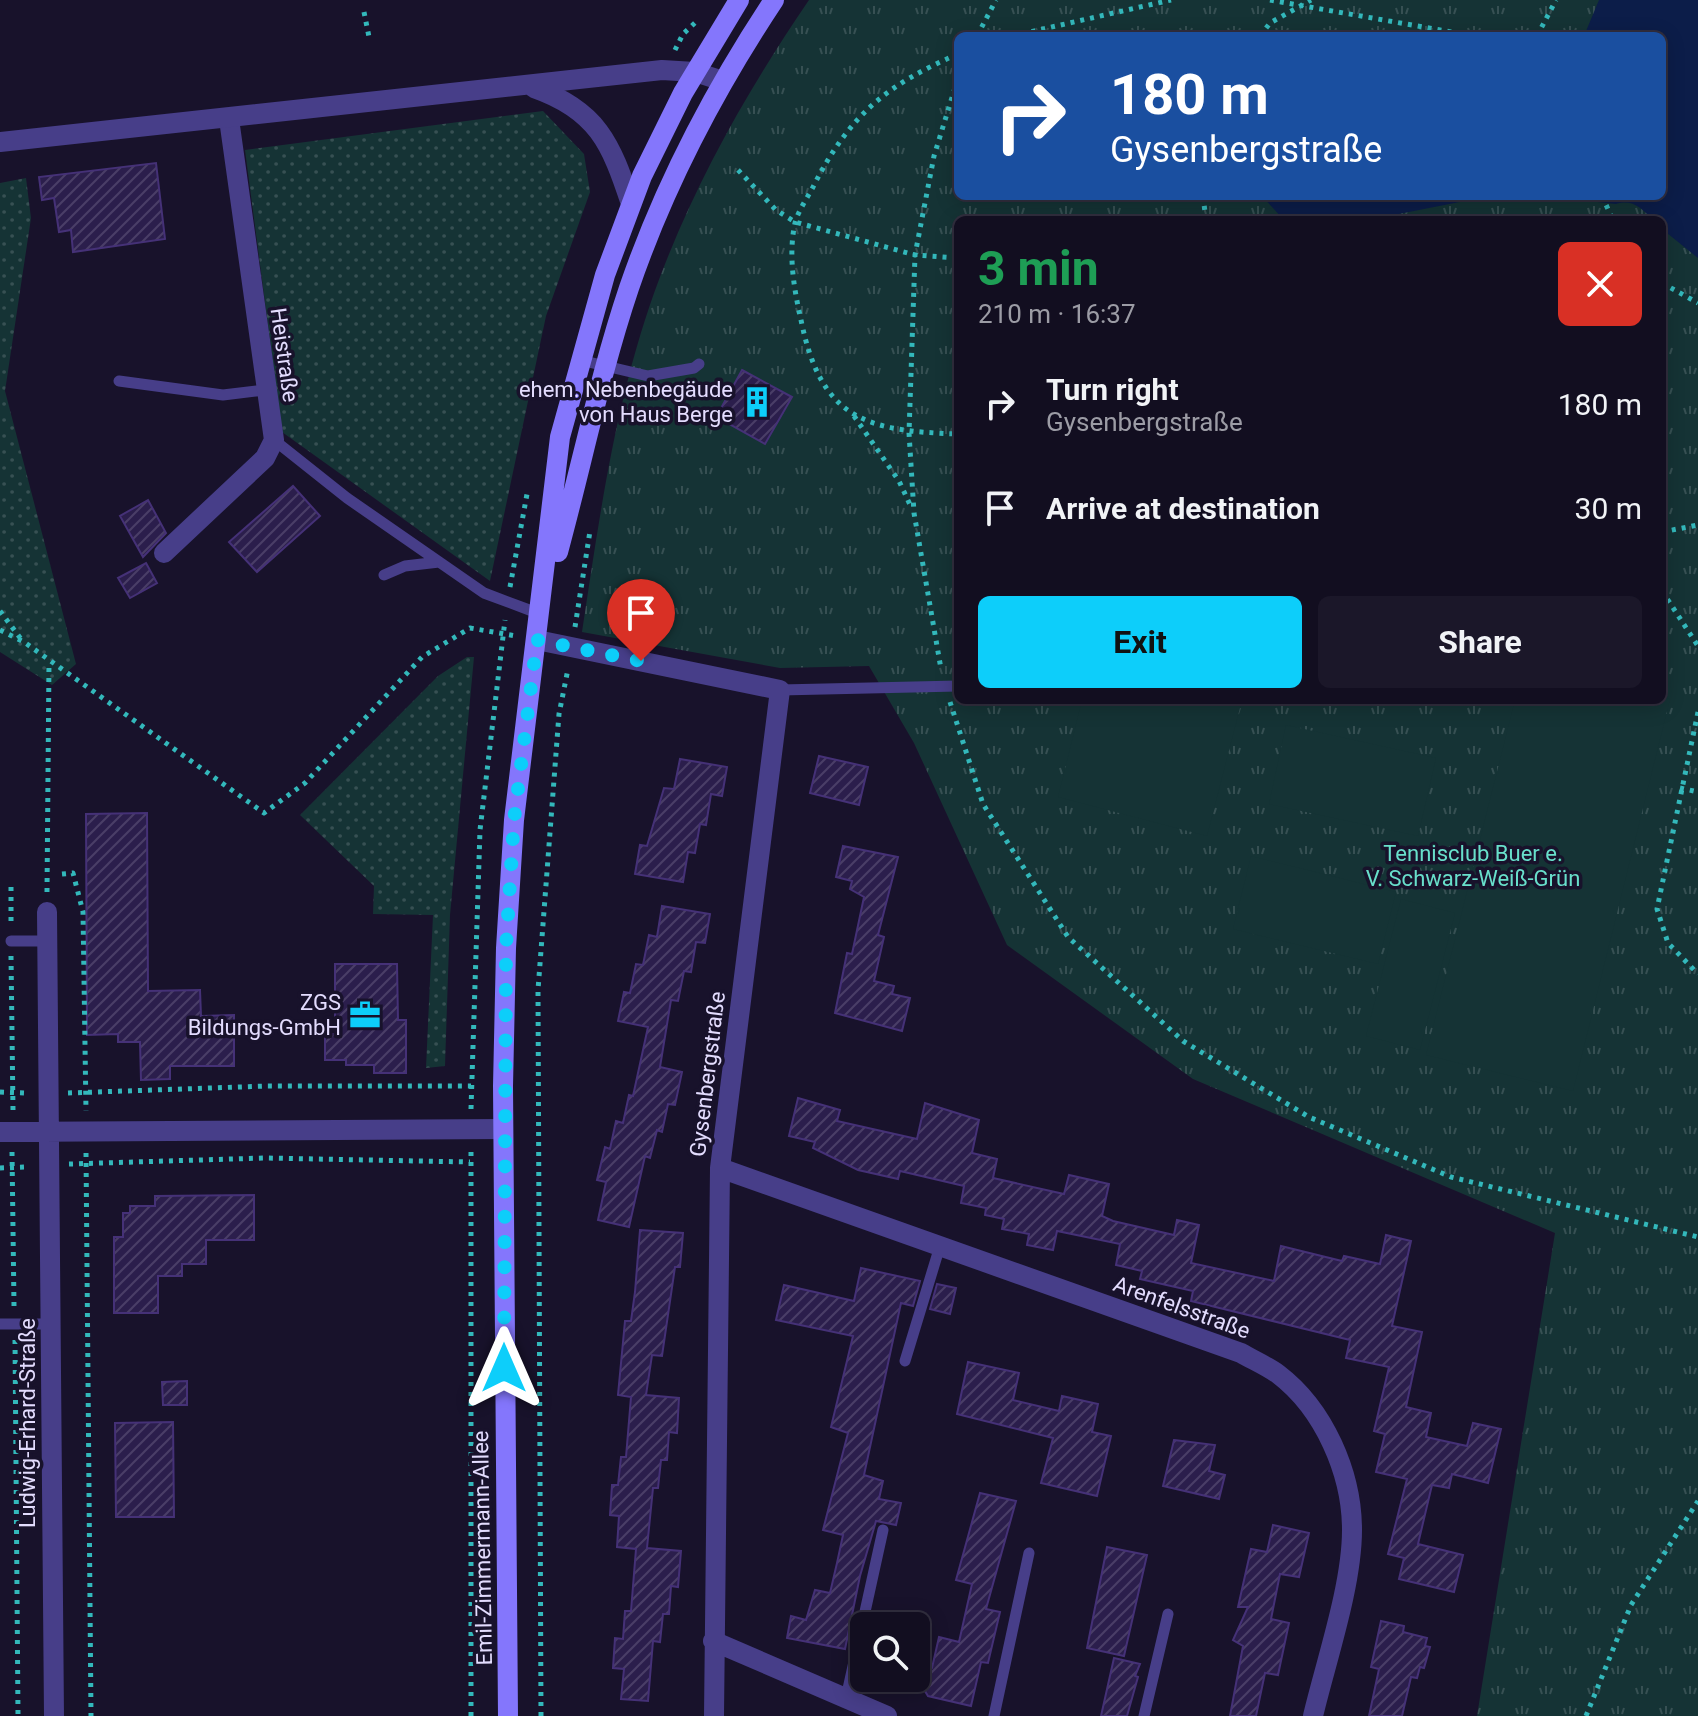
<!DOCTYPE html>
<html lang="en">
<head>
<meta charset="utf-8">
<style>
	body { margin:0; font-family:Roboto,sans-serif; background:#1b1729; color:#f1f3f6; height:100vh; display:flex; flex-direction:column; font-size:30px; white-space:nowrap }
	* { box-sizing:border-box; margin:0 }
	p { font-size:26px; color:#9c9ca5 }
	.icon { flex:none; width:44px; height:44px; fill:none; stroke:currentColor; stroke-width:2; stroke-linecap:round; stroke-linejoin:round }
	.map { position:relative; flex:1; overflow:hidden }
	.details { position:absolute; left:954px; top:216px; width:712px; height:488px; display:flex; flex-direction:column; background:#120e20; border-radius:12px; box-shadow:0 4px 20px #0003,0 0 0 2px #312e3e }
	.details>* { flex:none }
	.guide { position:absolute; left:954px; top:32px; width:712px; height:168px; border-radius:12px; box-shadow:0 4px 20px #0003,0 0 0 2px #312e3e; background:#1a4fa0; color:#fff; overflow:hidden }
	.controls { position:absolute; left:850px; top:1612px; display:grid; gap:16px }
	.controls a { display:grid; place-items:center; width:80px; height:80px; border-radius:12px; background:#120e20; box-shadow:0 4px 20px #0003,0 0 0 2px #312e3e; font-size:40px }
	.pin { position:absolute; display:grid; place-items:center; width:68px; height:68px; color:#fff; margin:-82px -34px; border-radius:50% 50% 50% 0; rotate:-45deg; box-shadow:0 0 8px #0007 }
	.pin .icon { rotate:45deg }
	.me { position:absolute; width:88px; margin:-44px; rotate:0deg; stroke-linejoin:round; filter:drop-shadow(0 0 6px #0008) }
	.turn { display:flex; align-items:center; gap:28px; height:168px; padding:0 24px; font-size:36px }
	.turn .icon { width:104px; height:104px; stroke-width:2.5 }
	.turn b { display:block; font-size:56px; line-height:68px }
	.round { display:grid; place-items:center; flex:none; width:84px; height:84px; border-radius:12px; background:#1b1729 }
	.head { display:flex; align-items:center; justify-content:space-between; height:136px; padding:0 24px }
	h1 { font-size:48px; font-weight:700; line-height:60px; color:#1e9e55 }
	.button { display:flex; gap:16px; margin-top:auto; padding:16px 24px }
	.button a { flex:1; height:92px; border-radius:12px; background:#0dcefa; color:#111; font-size:32px; font-weight:700; line-height:92px; text-align:center }
	.button a+a { background:#1b1729; color:#f1f3f6 }
	ul { padding:0; list-style:none }
	li { display:flex; align-items:center; gap:24px; height:104px; padding:0 24px }
	li div { flex:1 }
	li b { display:block; font-size:30px }
	li em { font-style:normal }
	.map>svg:first-child { display:block }
	.grass { fill:url(#grass-dots) }
	.park { fill:url(#park-tufts); fill-rule:evenodd }
	.pitch { fill:#153335 }
	.water { fill:#0c1d49 }
	.building { fill:url(#building-hatch); stroke:#453177; stroke-width:2 }
	.lines { fill:none; stroke-linecap:round; stroke-linejoin:round }
	.path { stroke:#33b8bb; stroke-width:5; stroke-dasharray:4 6; stroke-linecap:butt }
	.service { stroke:#473e89; stroke-width:11 }
	.minor { stroke:#473e89; stroke-width:20 }
	.tertiary { stroke:#473e89; stroke-width:20 }
	.secondary { stroke:#8476fc; stroke-width:20 }
	.route { stroke:#0dcefa; stroke-width:14; stroke-dasharray:0 25.2 }
	.labels { text-anchor:middle; stroke-width:7; stroke-linejoin:round; paint-order:stroke }
	.street-label { font-size:22px; fill:#e3dcfe; stroke:#18122b }
	.poi-label { font-size:22px; fill:#e3dcfe; stroke:#18122b; text-anchor:end }
	.park-label { font-size:22px; fill:#68dfcb; stroke:#18122b }
</style>
</head>
<body>
<div class="map">
<svg width="1698" height="1716" viewBox="0 0 1698 1716">
	<defs>
		<pattern id="grass-dots" width="8" height="8" patternUnits="userSpaceOnUse" patternTransform="scale(2)"><rect width="8" height="8" fill="#153335"/><path d="M2 2h.1M6 6h.1" fill="none" stroke="#375053" stroke-width="1.8" stroke-linecap="round"/></pattern>
		<pattern id="park-tufts" width="24" height="20" patternUnits="userSpaceOnUse" patternTransform="scale(2)"><rect width="24" height="20" fill="#153335"/><path d="M3 7l-1-3M5 7V3M7 7l1-3M15 17l-1-3M17 17v-4M19 17l1-3" fill="none" stroke="#375053"/></pattern>
		<pattern id="building-hatch" width="6" height="6" patternUnits="userSpaceOnUse" patternTransform="scale(2)"><rect width="6" height="6" fill="#2b1e4c"/><path d="M-1 1l2-2M0 6l6-6M5 7l2-2" fill="none" stroke="#4a3e67"/></pattern>
	</defs>
	<rect width="100%" height="100%" fill="#18122b"/>
	<path class="grass" d="M543 111 584 154 590 192 546 316 490 581 282 432 245 150Z
		M26 178 31 218 5 391 76 664 52 685 0 652V183Z
		M467 657H474L450 915 445 1066 426 1068 433 915 373 914 374 886 300 815 438 676Z"/>
	<path class="park" d="M809 0H1698V1716H1477L1555 1233 1193 1079 1007 945 914 743 869 666 780 668 582 632C600 513 617 390 660 277 698 177 749 88 809 0ZM958 36H1662V196H958ZM958 220H1662V700H958Z"/>
	<path class="pitch" d="M1662 696 1670 699 1573 1091 1426 1055 1515 700H1662Z
		M1082 700H1242L1207 836 1058 797Z
		M1286 725 1436 758 1418 836 1269 804Z
		M1251 856 1396 892 1378 964 1233 929Z
		M1401 899 1455 913 1420 1050 1366 1036Z"/>
	<path class="water" d="M1599 0H1698V258L1662 229V220H1653C1641 208 1633 199 1616 204L1542 196H1662V36H1584Z
		M1262 196H1490L1368 220H1284Z"/>
	<path class="building" d="M156 163 165 239 73 252 71 230 59 232 54 198 42 200 39 177Z
		M742 370 792 397 765 444 724 421 728 414 720 410Z
		M293 486 320 516 257 572 229 542Z
		M148 500 166 533 143 557 120 516Z
		M146 563 157 583 130 598 118 578Z
		M819 756 868 767 859 805 810 793Z
		M680 759 727 767 722 796 711 794 706 825 700 824 695 853 688 852 683 882 635 874 640 845 647 846 664 788 674 789Z
		M147 813 148 991 200 990 201 1016 234 1015V1066H170V1079L141 1080 140 1042H118V1034L87 1035 86 814Z
		M843 846 898 857 878 935 884 937 874 981 894 986 892 994 910 998 902 1031 835 1013 847 953 852 954 864 897 850 889 852 881 836 877Z
		M662 906 710 914 705 943 696 942 691 972 684 971 678 1001 671 1000 660 1067 682 1072 675 1105 668 1104 662 1132 657 1130 650 1158 645 1156 629 1227 598 1220 606 1182 597 1180 605 1147 610 1149 616 1121 623 1123 629 1095 633 1096 648 1027 618 1021 624 992 630 993 636 964 643 965 649 935 657 937Z
		M335 964H397L398 1020H406V1073H374V1065H346V1060H325V1034H335Z
		M798 1098 840 1110 837 1121 917 1139 925 1103 979 1120 972 1153 997 1159 993 1178 1064 1194 1069 1175 1109 1184 1102 1216 1113 1221 1174 1235 1177 1220 1199 1225 1191 1263 1274 1281 1281 1246 1342 1261 1344 1256 1380 1264 1386 1235 1411 1241 1392 1326 1422 1332 1406 1407 1431 1413 1426 1437 1467 1446 1473 1423 1501 1429 1488 1483 1452 1474 1449 1488 1432 1485 1418 1544 1463 1555 1454 1592 1399 1579 1404 1558 1388 1554 1407 1479 1376 1472 1385 1434 1374 1431 1389 1367 1346 1358 1350 1340 1191 1301 1193 1291 1140 1279 1142 1271 1116 1265 1120 1244 1057 1231 1053 1250 1027 1245 1029 1234 1002 1229 1004 1219 985 1215 986 1208 961 1203 964 1186 900 1171 898 1179 858 1170 813 1148 815 1142 789 1136Z
		M254 1195V1240H206V1264H182V1276H158V1313H114V1237H123V1213H130V1206H155V1196Z
		M640 1230 683 1233 680 1267H675L662 1356 652 1355 646 1395 679 1398 677 1433 669 1432 667 1460H661L658 1488H653L647 1548 681 1551 678 1587 671 1586 669 1614H663L660 1642 653 1641 648 1701 621 1699 624 1669 613 1668 615 1638 623 1639 625 1611H631L636 1549 617 1547 619 1516 610 1515 612 1485H618L621 1457H626L631 1397 618 1395 625 1321H631L635 1292Z
		M861 1268 920 1281 913 1306 901 1303 864 1475 883 1481 879 1499 901 1503 896 1525 876 1521 860 1576 845 1649 787 1638 791 1616 806 1620 815 1590 830 1593 837 1563 843 1535 823 1530 848 1433 831 1427 853 1336 776 1320 784 1285 854 1301Z
		M937 1284 956 1288 950 1314 930 1309Z
		M968 1362 1019 1373 1013 1400 1059 1411 1062 1396 1098 1404 1092 1432 1111 1436 1097 1496 1041 1483 1053 1438 957 1414Z
		M187 1381V1405H163L162 1382Z
		M173 1422 174 1517H116L115 1423Z
		M1174 1440 1215 1445 1209 1471 1225 1475 1219 1499 1163 1486Z
		M980 1493 1016 1501 986 1609 1000 1612 988 1663 981 1662 971 1706 928 1696 917 1678 932 1668 939 1637 959 1642 972 1584 956 1580Z
		M1273 1525 1309 1533 1299 1577 1280 1574 1271 1619 1289 1623 1278 1675 1265 1673 1256 1716H1230L1243 1646 1233 1640 1248 1607H1238L1251 1549 1267 1552Z
		M1107 1547 1147 1555 1124 1656 1087 1648Z
		M1381 1621 1404 1626 1403 1632 1427 1638 1425 1646 1430 1647 1424 1668 1420 1667 1417 1678 1411 1677 1402 1716H1369L1379 1669 1371 1667Z
		M1114 1658 1140 1664 1135 1676 1138 1677 1127 1716H1101Z"/>
	<g class="lines">
		<path class="path" d="M1270 0 1474 36
			M364 12 369 37
			M977 36 996 0
			M1012 36 1171 0
			M1260 36 1270 23 1311 0
			M1537 36 1556 0
			M675 50 683 34 698 20
			M958 54C886 85 850 115 814 185 808 197 798 211 795 223 788 255 794 289 801 320 821 419 865 431 958 434
			M958 78 934 156 915 255 958 258
			M738 170 776 210 795 222 915 255 909 433 914 513 941 669
			M1203 196 1206 220
			M1602 196 1613 220
			M1529 220H1531
			M1662 283 1698 303
			M854 416 899 481 912 509
			M1662 532 1698 525
			M510 587 527 494
			M1662 591 1698 646
			M0 611 21 639
			M575 627 590 531
			M0 630 24 642 264 813 305 783 422 657 470 628 516 636
			M950 702 983 804 1068 937 1183 1041 1309 1117 1451 1177 1698 1237
			M1698 712 1657 909 1668 943 1698 974
			M1680 788 1698 792
			M62 874 73 873 83 912 86 1111
			M11 887V926
			M47 892 49 662
			M11 956 13 1110
			M0 1092 26 1093
			M68 1093 267 1086H471
			M471 1109 480 830 505 620
			M12 1152 14 1306
			M86 1153 91 1716
			M69 1164 264 1158 470 1162
			M0 1168 27 1167
			M15 1340 18 1716
			M471 1716V1151
			M541 1716 538 990 559 714 568 669
			M1586 1716 1631 1605 1698 1501"/>
		<path class="service" d="M580 360 648 376 694 368 699 364
			M119 381 223 395 265 390
			M274 440 347 498 484 593 540 614
			M384 575 405 566 439 562
			M780 690 958 686
			M11 941H46
			M0 1324H51
			M905 1361 940 1246
			M846 1698 883 1530
			M994 1716 1029 1553
			M1144 1716 1168 1614"/>
		<path class="minor" d="M164 553 265 458 274 440 229 119
			M537 640 780 690 720 1168 714 1716
			M47 912 54 1716
			M0 1132 503 1129
			M720 1168 1241 1353C1253 1360 1267 1366 1278 1374 1324 1409 1352 1473 1352 1530 1352 1586 1326 1661 1313 1716
			M713 1641 887 1716"/>
		<path class="tertiary" d="M534 88C597 110 611 143 631 204
			M0 142 662 70 695 72 723 81"/>
		<path class="secondary" d="M558 552C582 464 600 374 629 288 664 186 715 89 774 0
			M508 1716 503 1086 506 948 514 820 560 437 605 275 642 176 683 93 739 0"/>
	</g>
	<g class="lines">
		<path class="route" d="M504 1368 506 948 514 820 537 640 641 661"/>
	</g>
	<defs>
		<symbol id="building-bare" viewBox="-9 -9 18 18"><path d="M-4-6H4V6H1V3H-1V6H-4ZM-2.5-4.3h1.7v1.8h-1.7ZM.8-4.3h1.7v1.8H.8ZM-2.5-1h1.7V.8h-1.7ZM.8-1h1.7V.8H.8Z" fill="#0dcefa" stroke="#18122b" stroke-width="2.5" paint-order="stroke"/></symbol>
		<symbol id="office-bare" viewBox="-9 -9 18 18"><path d="M-6-3h4V-5.5h4V-3h4V5H-6ZM-1-4.5V-3h2v-1.5ZM-6 0V1H6V0Z" fill="#0dcefa" stroke="#18122b" stroke-width="2.5" paint-order="stroke"/></symbol>
	</defs>
	<g fill-rule="evenodd">
		<use href="#building-bare" x="735" y="380" width="44" height="44"/>
		<use href="#office-bare" x="343" y="993" width="44" height="44"/>
	</g>
	<g class="labels">
		<g class="street-label">
			<text transform="translate(285 355) rotate(82)" y="8">Heistraße</text>
			<text transform="translate(707 1074) rotate(-83)" y="8">Gysenbergstraße</text>
			<text transform="translate(1182 1307) rotate(20)" y="8">Arenfelsstraße</text>
			<text transform="translate(27 1423) rotate(-90)" y="8">Ludwig-Erhard-Straße</text>
			<text transform="translate(482 1548) rotate(-91)" y="8">Emil-Zimmermann-Allee</text>
		</g>
		<g class="poi-label">
			<text x="733" y="397">ehem. Nebenbegäude<tspan x="733" dy="25">von Haus Berge</tspan></text>
			<text x="341" y="1010">ZGS<tspan x="341" dy="25">Bildungs-GmbH</tspan></text>
		</g>
		<g class="park-label">
			<text x="1473" y="861">Tennisclub Buer e.<tspan x="1473" dy="25">V. Schwarz-Weiß-Grün</tspan></text>
		</g>
	</g>
</svg>
<div class="controls">
<a><svg class="icon" aria-label="search" viewBox="0 0 24 24"><circle cx="10" cy="10" r="6"/><path d="M15 15l6 6"/></svg></a>
</div>
<div class="pin" style="left:641px;top:661px;background:#d93025"><svg class="icon" aria-label="arrive" viewBox="0 0 24 24"><path d="M6 21V4h12l-3 4 3 4H6"/></svg></div>
<svg class="me" style="left:504px;top:1368px" viewBox="-20 -20 40 40"><path d="M0-17L14 15 0 8-14 15z" fill="#0dcefa" stroke="#fff" stroke-width="4"/></svg>
<div class="guide">
<div class="turn"><svg class="icon" aria-label="right" viewBox="0 0 24 24"><path d="M7 20v-9h11M14 6l5 5-5 5"/></svg><div><b>180 m</b>Gysenbergstraße</div></div>
</div>
<section class="details">
<div class="head"><div><h1>3 min</h1><p>210 m · 16:37</p></div><a class="round" style="background:#d93025;color:#fff"><svg class="icon" aria-label="close" viewBox="0 0 24 24"><path d="M6 6l12 12M18 6L6 18"/></svg></a></div>
<ul>
<li><svg class="icon" aria-label="right" viewBox="0 0 24 24"><path d="M7 20v-9h11M14 6l5 5-5 5"/></svg><div><b>Turn right</b><p>Gysenbergstraße</p></div><em>180 m</em></li>
<li><svg class="icon" aria-label="arrive" viewBox="0 0 24 24"><path d="M6 21V4h12l-3 4 3 4H6"/></svg><div><b>Arrive at destination</b></div><em>30 m</em></li>
</ul>
<div class="button"><a>Exit</a><a>Share</a></div>
</section>
</div>
</body>
</html>
